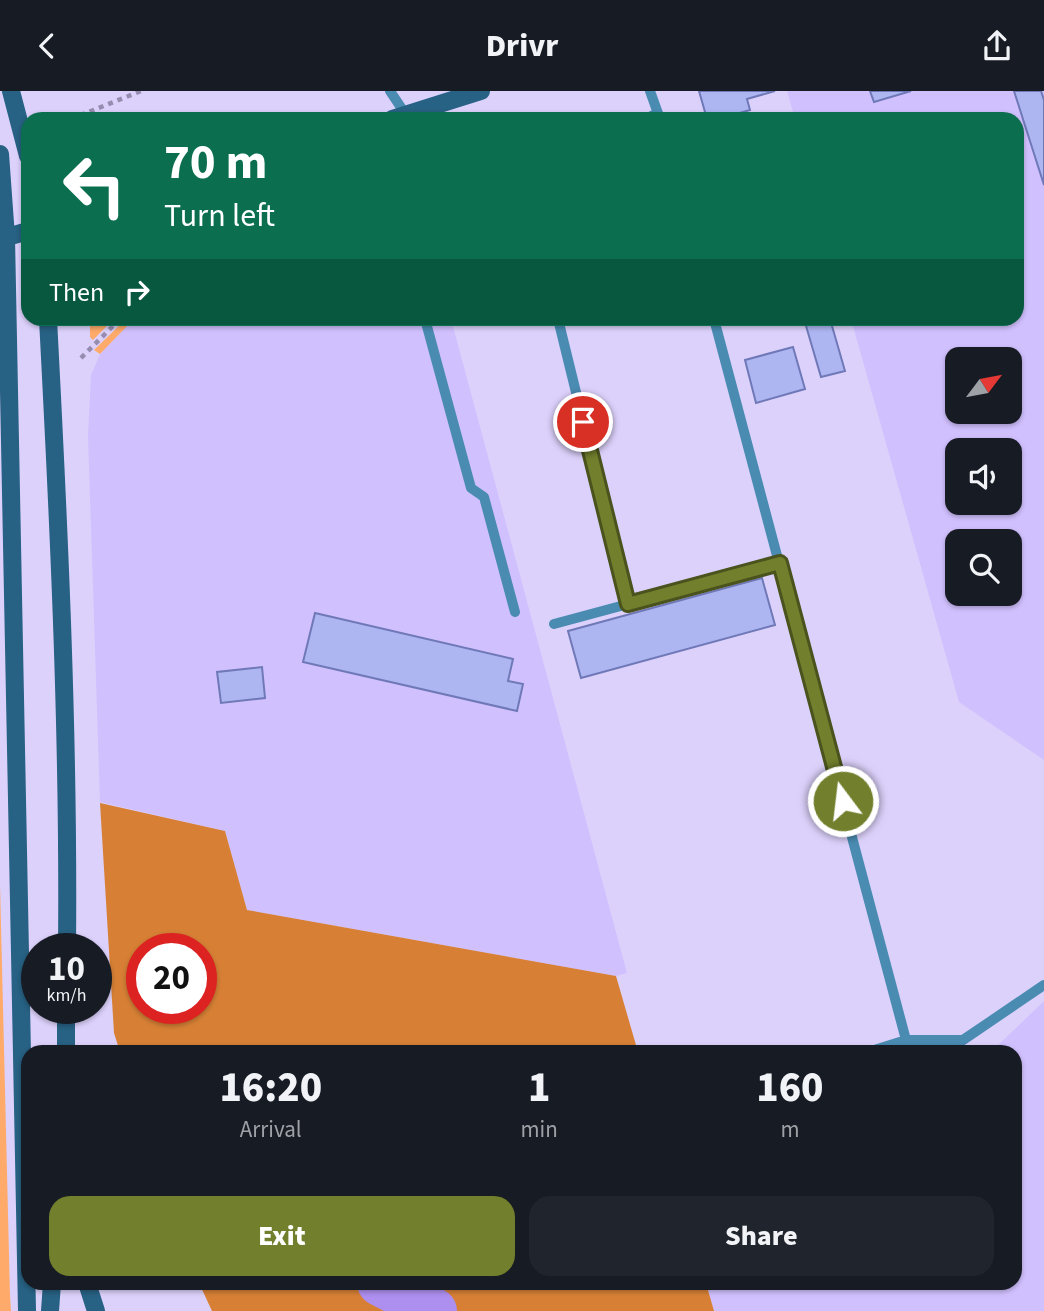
<!DOCTYPE html>
<html lang="en">
<head>
<meta charset="utf-8">
<style>
	body { margin:0; font-family:"Source Sans 3",sans-serif; background:#20242c; color:#f1f3f6; height:100vh; display:flex; flex-direction:column; font-size:26px; white-space:nowrap }
	* { box-sizing:border-box; margin:0 }
	p { font-size:23px; color:#9ea1a6 }
	.icon { flex:none; width:38px; height:38px; fill:none; stroke:currentColor; stroke-width:2; stroke-linecap:round; stroke-linejoin:round }
	.map { position:relative; flex:1; overflow:hidden }
	.panel { position:absolute; left:21px; top:954px; width:1001px; height:245px; display:flex; flex-direction:column; background:#171b24; border-radius:21px; box-shadow:0 2px 5px #0004 }
	.panel>* { flex:none }
	.hud { position:absolute; left:21px; top:21px; width:1003px; height:214px; border-radius:21px; box-shadow:0 2px 5px #0004; background:#0b6e4f; color:#fff; overflow:hidden }
	.needle { width:46px; rotate:58deg }
	.controls { position:absolute; left:945px; top:256px; display:grid; gap:14px }
	.controls a { display:grid; place-items:center; width:77px; height:77px; border-radius:14px; background:#171b24; box-shadow:0 2px 5px #0004; font-size:35px }
	.speed { position:absolute; left:21px; top:842px; display:flex; gap:14px; font-size:35px; font-weight:700; text-align:center }
	.speed>* { display:grid; place-content:center; width:91px; height:91px; border-radius:50%; background:#171b24; box-shadow:0 2px 5px #0004; line-height:1 }
	.speed small { font-size:18px; font-weight:400 }
	.speed .limit { border:10px solid #d22; background:#fff; color:#111 }
	.pin { position:absolute; display:grid; place-items:center; width:60px; height:60px; color:#fff; margin:-30px; border:4px solid #fff; border-radius:50%; box-shadow:0 2px 7px #0007 }
	.me { position:absolute; width:77px; margin:-38px; rotate:345deg; stroke-linejoin:round; filter:drop-shadow(0 0 5px #0008) }
	.turn { display:flex; align-items:center; gap:24px; height:147px; padding:0 28px; font-size:32px }
	.turn .icon { width:91px; height:91px; stroke-width:2.5 }
	.turn b { display:block; font-size:49px; line-height:60px }
	.then { display:flex; align-items:center; height:66px; padding:0 28px; background:#0003; gap:14px; font-size:26px }
	.eta { display:flex; justify-content:space-evenly; align-items:center; height:119px; text-align:center }
	.eta b { font-size:42px; font-weight:800; line-height:49px }
	.action { display:flex; gap:14px; margin-top:auto; padding:14px 28px }
	.action a { flex:1; height:80px; border-radius:21px; background:#727f2c; color:#fff; font-size:28px; font-weight:800; line-height:80px; text-align:center }
	.action a+a { background:#20242c; color:#f1f3f6 }
	header { display:flex; justify-content:space-between; align-items:center; height:91px; padding:0 28px; background:#171b24; font-size:32px; font-weight:800 }
	.map>svg:first-child { display:block }
	.built { fill:#d1c0fe; fill-rule:evenodd }
	.green { fill:#feaa6a }
	.forest { fill:#d78035; fill-rule:evenodd }
	.lines { fill:none; stroke-linecap:round; stroke-linejoin:round }
	.river { stroke:#ad8fef; stroke-width:46 }
	.building { fill:#adb6f1; stroke:#7079b8; stroke-width:2 }
	.path { stroke:#968cb0; stroke-width:4.5; stroke-dasharray:5 5; stroke-linecap:butt }
	.lane { stroke:#4a8bb2; stroke-width:10 }
	.secondary { stroke:#276183; stroke-width:18 }
	.route-casing { stroke:#4a531d; stroke-width:18 }
	.route { stroke:#727f2c; stroke-width:12 }
</style>
</head>
<body>
<header><svg class="icon" aria-label="back" viewBox="0 0 24 24"><path d="M15 5l-7 7 7 7"/></svg>Drivr<svg class="icon" aria-label="share" viewBox="0 0 24 24"><path d="M12 15V3M7 8l5-5 5 5M5 13v7h14v-7"/></svg></header>
<div class="map">
<svg width="1044" height="1220" viewBox="0 0 1044 1220">
	<rect width="100%" height="100%" fill="#dcd1fb"/>
	<path class="built" d="M787 0H1044V669L959 611 851 228H1017V28H795ZM957 268H1010V320H957ZM957 359H1010V411H957ZM957 450H1010V502H957Z
		M134 228H451L627 882 616 885 247 819 225 740 100 711 88 345 91 284 100 263Z
		M1044 910V1220H714L706 1192H1015V961H991Z"/>
	<path class="green" d="M90 228H114L93 249 90 246Z
		M126 228H134L100 263 94 259Z
		M0 793 10 1205 11 1220H0Z"/>
	<path class="forest" d="M100 712 225 740 247 819 616 885 638 961H120L114 942ZM142 858H201V917H142Z
		M199 1192H706L714 1220H212Z"/>
	<g class="lines">
		<path class="river" d="M380 1192 434 1220"/>
	</g>
	<path class="building" d="M699 0H775L747 8 750 19 719 28H707Z
		M870 0H911L874 11Z
		M1014 0H1041L1044 9V94Z
		M804 228H830L845 280 821 286Z
		M793 256 805 298 756 312 745 269Z
		M762 487 775 534 581 587 568 540Z
		M315 522 513 568 508 590 523 593 517 620 303 571Z
		M262 576 265 607 221 612 217 581Z"/>
	<g class="lines">
		<path class="path" d="M71 28 141 0
			M80 233V228
			M81 267 120 228"/>
		<path class="lane" d="M390 0 406 24
			M650 0 660 28
			M645 28 658 22
			M425 228 471 397 484 406 515 521
			M558 228 628 513
			M714 228 906 949 868 961
			M554 533 780 472
			M906 949H963L1044 894"/>
		<path class="secondary" d="M11 0 28 65
			M392 28 481 0
			M0 63 6 146 27 1220
			M0 148 28 140
			M48 228C59 437 69 647 67 858
			M66 961V917
			M87 1192 96 1220
			M50 1220 52 1192"/>
	</g>
	<g class="lines">
		<defs>
			<path id="route" d="M583 331 628 513 780 472 843 710"/>
		</defs>
		<use href="#route" class="route-casing"/>
		<use href="#route" class="route"/>
	</g>
</svg>
<div class="controls">
<a><svg class="needle" viewBox="-14 -14 28 28"><path d="M0-13l5 13h-10z" fill="#e53935"/><path d="M0 13l5-13h-10z" fill="#9ea1a6"/></svg></a>
<a><svg class="icon" aria-label="sound" viewBox="0 0 24 24"><path d="M4 9h4l5-4v14l-5-4H4zM17 9q2 3 0 6"/></svg></a>
<a><svg class="icon" aria-label="search" viewBox="0 0 24 24"><circle cx="10" cy="10" r="6"/><path d="M15 15l6 6"/></svg></a>
</div>
<div class="speed"><div>10<small>km/h</small></div><div class="limit">20</div></div>
<div class="pin" style="left:583px;top:331px;background:#d93025"><svg class="icon" aria-label="arrive" viewBox="0 0 24 24"><path d="M6 21V4h12l-3 4 3 4H6"/></svg></div>
<svg class="me" style="left:843px;top:710px" viewBox="-20 -20 40 40"><circle r="17" fill="#727f2c" stroke="#fff" stroke-width="3"/><path d="M0-11L8 9 0 5-8 9z" fill="#fff"/></svg>
<div class="hud">
<div class="turn"><svg class="icon" aria-label="left" viewBox="0 0 24 24"><path d="M17 20v-9H6M10 6l-5 5 5 5"/></svg><div><b>70 m</b>Turn left</div></div>
<div class="then">Then<svg class="icon" aria-label="right" viewBox="0 0 24 24"><path d="M7 20v-9h11M14 6l5 5-5 5"/></svg></div>
</div>
<section class="panel">
<div class="eta">
<div><b>16:20</b><p>Arrival</p></div>
<div><b>1</b><p>min</p></div>
<div><b>160</b><p>m</p></div>
</div>
<div class="action"><a>Exit</a><a>Share</a></div>
</section>
</div>
</body>
</html>
